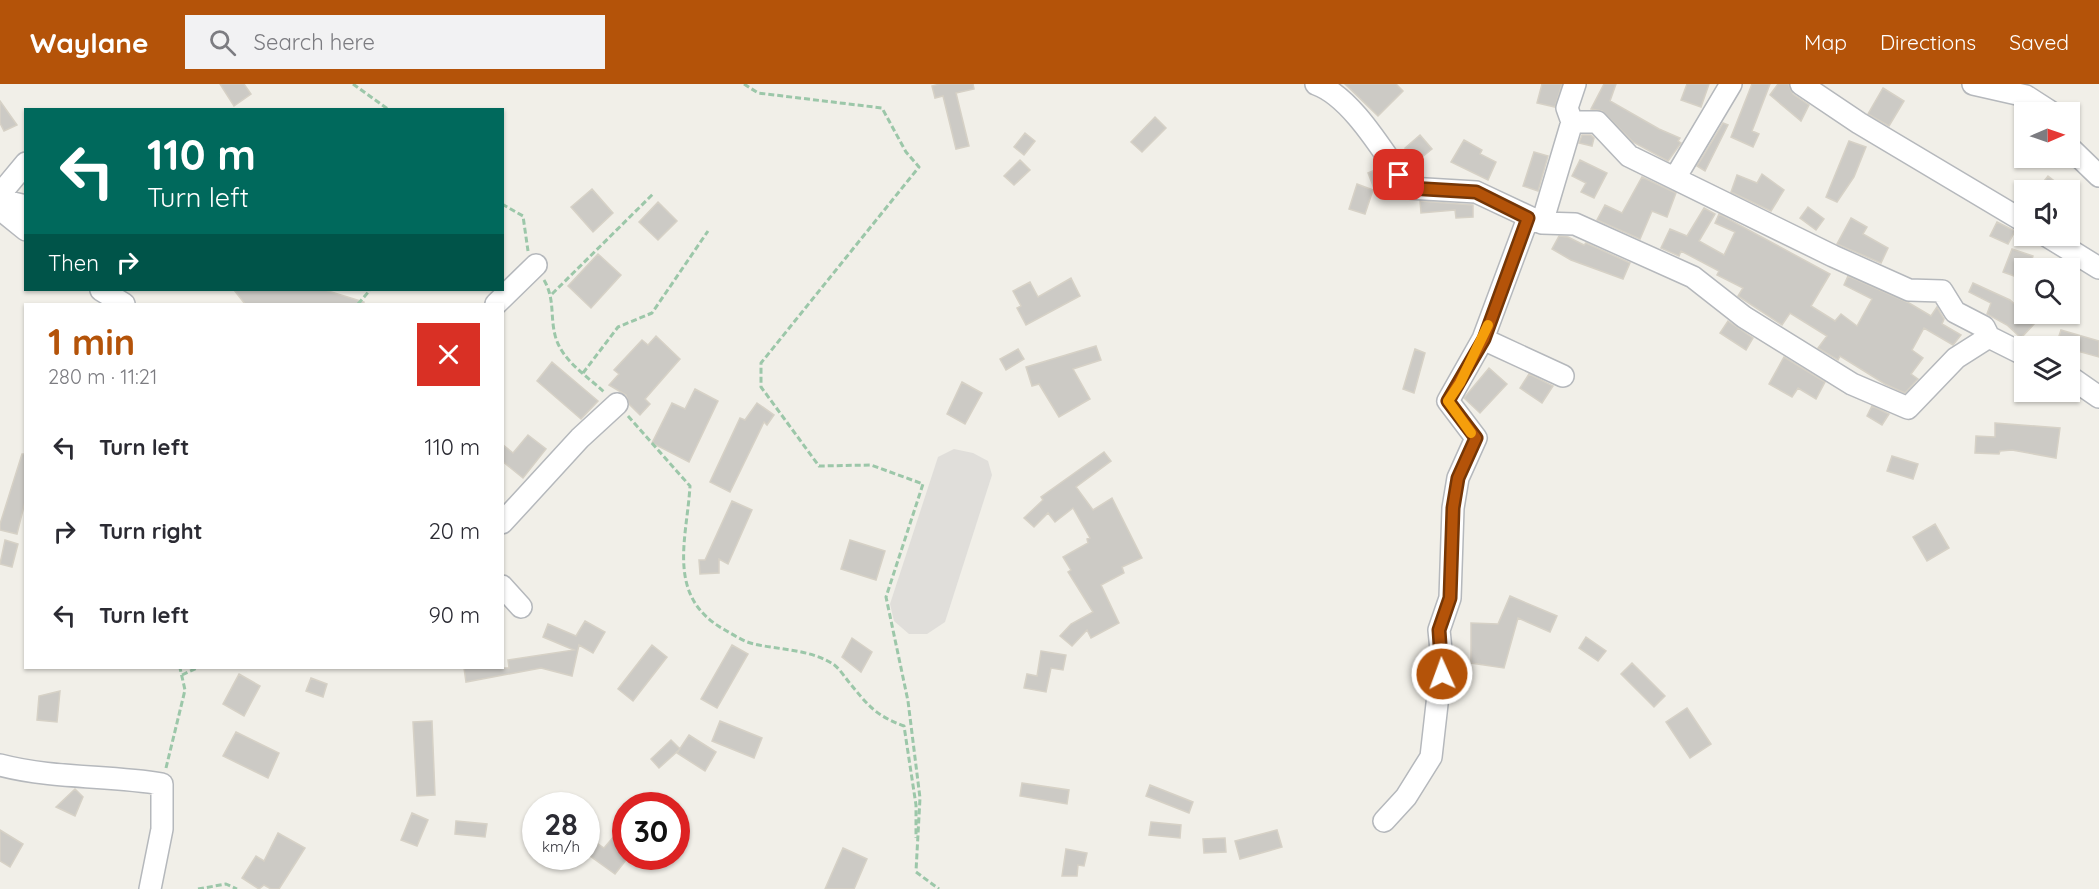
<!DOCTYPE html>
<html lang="en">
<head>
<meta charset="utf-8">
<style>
	body { margin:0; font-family:Quicksand,sans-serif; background:#f2f2f3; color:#2b2b33; height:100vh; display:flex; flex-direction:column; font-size:22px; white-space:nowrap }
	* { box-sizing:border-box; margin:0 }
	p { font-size:20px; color:#7c7c81 }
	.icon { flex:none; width:33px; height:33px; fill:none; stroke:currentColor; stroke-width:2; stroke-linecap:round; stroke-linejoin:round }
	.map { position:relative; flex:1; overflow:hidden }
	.side { position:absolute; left:24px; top:219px; width:480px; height:366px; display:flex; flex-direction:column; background:#fff; border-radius:0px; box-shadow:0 2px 4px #0004 }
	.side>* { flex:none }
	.banner { position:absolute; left:24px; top:24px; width:480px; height:183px; border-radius:0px; box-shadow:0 2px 4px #0004; background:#00695c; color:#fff; overflow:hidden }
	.needle { width:39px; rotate:88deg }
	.fabs { position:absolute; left:2014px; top:18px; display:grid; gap:12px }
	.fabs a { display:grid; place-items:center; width:66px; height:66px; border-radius:0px; background:#fff; box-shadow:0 2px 4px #0004; font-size:30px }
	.speed { position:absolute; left:522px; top:708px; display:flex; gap:12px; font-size:30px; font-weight:700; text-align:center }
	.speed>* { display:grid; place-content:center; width:78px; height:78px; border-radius:50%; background:#fff; box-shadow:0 2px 4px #0004; line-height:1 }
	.speed small { font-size:15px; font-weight:400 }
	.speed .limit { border:9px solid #d22; background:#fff; color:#111 }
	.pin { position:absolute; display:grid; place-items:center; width:51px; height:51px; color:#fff; margin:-26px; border-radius:12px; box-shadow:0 3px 9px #0006 }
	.me { position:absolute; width:66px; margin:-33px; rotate:358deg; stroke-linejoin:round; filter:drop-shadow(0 0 4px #0008) }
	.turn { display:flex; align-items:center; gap:21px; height:126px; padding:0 24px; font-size:27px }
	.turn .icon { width:78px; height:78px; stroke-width:2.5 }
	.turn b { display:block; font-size:42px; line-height:51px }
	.then { display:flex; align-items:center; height:57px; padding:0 24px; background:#0003; gap:12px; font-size:22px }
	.round { display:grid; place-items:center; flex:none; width:63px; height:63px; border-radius:0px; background:#f2f2f3 }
	.overview { display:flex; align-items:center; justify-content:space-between; height:102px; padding:0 24px }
	h1 { font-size:36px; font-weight:700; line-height:45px; color:#b45309 }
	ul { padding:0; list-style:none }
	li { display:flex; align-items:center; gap:18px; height:84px; padding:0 24px }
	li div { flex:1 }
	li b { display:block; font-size:22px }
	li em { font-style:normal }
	header { display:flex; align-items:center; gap:36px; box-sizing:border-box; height:84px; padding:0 30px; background:#b45309; color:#fff }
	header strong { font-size:28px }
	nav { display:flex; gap:33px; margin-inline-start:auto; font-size:21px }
	.search { width:420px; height:54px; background:#f2f2f3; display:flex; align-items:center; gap:15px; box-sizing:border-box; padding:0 21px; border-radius:0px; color:#7c7c81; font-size:22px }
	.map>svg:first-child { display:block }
	.industrial { fill:#e0deda }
	.building { fill:#cccac5; stroke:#d6d1c6; stroke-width:1.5 }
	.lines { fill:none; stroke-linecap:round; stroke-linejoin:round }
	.minor-casing { stroke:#b5b8bc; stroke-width:24 }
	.path { stroke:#9cc7a9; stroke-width:3; stroke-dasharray:6 3; stroke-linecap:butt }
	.minor { stroke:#fff; stroke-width:21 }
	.route-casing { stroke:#753606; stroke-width:15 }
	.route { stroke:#b45309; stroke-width:10 }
	.slow { stroke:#f59e0b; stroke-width:10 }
</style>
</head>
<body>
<header>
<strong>Waylane</strong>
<div class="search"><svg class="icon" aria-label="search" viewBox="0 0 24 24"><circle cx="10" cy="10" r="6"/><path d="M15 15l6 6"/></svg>Search here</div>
<nav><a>Map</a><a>Directions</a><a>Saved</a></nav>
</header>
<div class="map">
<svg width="2099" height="805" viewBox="0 0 2099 805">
	<rect width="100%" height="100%" fill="#f1efe8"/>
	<path class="industrial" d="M954 365 973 369 988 377 992 391 945 538 927 550H909L894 537 890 520 938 373Z"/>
	<path class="building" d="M220 0H244L251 10 234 22Z
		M940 0H973L974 5 956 9 969 62 956 65 943 12 935 14 932 2Z
		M1345 0H1396L1403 7 1378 32Z
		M1542 0H1562L1555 23 1537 19Z
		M1604 0H1616L1610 17 1659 45 1680 54 1678 57 1681 59 1668 77 1633 58 1602 27 1591 25Z
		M1687 0H1709L1701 23 1681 16Z
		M1752 0H1770L1752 47 1759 50 1753 63 1731 53Z
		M1778 0H1788L1793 10 1809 21 1801 37 1770 11Z
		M1883 4 1904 17 1889 42 1868 30Z
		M0 17 17 41 4 47 0 39Z
		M1155 33 1166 44 1142 68 1131 58Z
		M1723 39 1728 41 1705 87 1697 82Z
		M1025 49 1035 57 1024 71 1014 63Z
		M1420 51 1432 65 1416 78 1405 64Z
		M1582 51H1591L1594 54 1592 62 1579 59Z
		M1464 56 1482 66 1480 70 1496 78 1488 96 1451 78Z
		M1849 57 1866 63 1854 93 1837 118 1826 113Z
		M1534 68 1548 72 1538 107 1523 102Z
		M1020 76 1030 86 1014 101 1004 92Z
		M1580 76 1607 89 1594 114 1581 108 1586 99 1572 92Z
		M1380 84 1391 100 1375 107 1368 89Z
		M1762 90 1784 106 1771 127 1731 108 1737 91 1757 99Z
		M2048 92 2066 106H2037Z
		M1642 93 1676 109 1667 133 1652 127 1640 155 1597 136 1605 121 1622 129Z
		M1357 100 1373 106 1365 130 1349 125Z
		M592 105 613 129 593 148 571 123Z
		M1420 117 1473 121V133L1456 134 1455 126 1421 129Z
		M658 118 677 137 658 156 639 138Z
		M1808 123 1824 135 1816 146 1800 134Z
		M1704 124 1715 130 1699 157 1724 171 1735 148 1715 139 1719 130 1830 190 1811 222 1835 237 1841 230 1857 242 1872 215 1844 201 1848 192 1909 219 1931 232 1937 223 1944 235 1942 240 1961 251 1953 261 1924 244 1912 266 1923 274 1911 290 1918 295 1916 297 1905 309 1885 300 1840 272 1838 276 1818 264 1827 252 1790 229 1782 241 1738 212 1743 204 1717 191 1719 187 1681 167 1679 172 1661 164 1670 145 1687 152Z
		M1851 134 1867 143 1863 150 1888 164 1881 179 1837 160Z
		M1997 138 2015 147 2008 160 1990 152Z
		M1559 152 1568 153 1584 161 1586 159 1630 179 1623 195 1571 176 1552 165Z
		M2012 165 2033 172 2029 184H2025V196L2003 188Z
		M598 170 621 191 591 224 568 202Z
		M1071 194 1080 212 1026 241 1017 224 1021 222 1013 207 1030 198 1038 213Z
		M1973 199 2010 216 2035 239 2021 254 2007 241 1987 230 1991 219 1969 208Z
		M234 206H325L364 218V220H245Z
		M1728 237 1753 254 1746 266 1720 249Z
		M2061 246 2099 257V273L2070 265V262L2056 261Z
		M656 252 680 275 645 315 650 320 640 331 629 320 626 311 609 301 619 290 614 286 642 256 648 261Z
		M1096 262 1101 276 1073 285 1090 315 1059 333 1039 300 1032 302 1026 283Z
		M1018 265 1024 275 1006 286 1000 275Z
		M1415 265 1425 269 1414 309 1403 305Z
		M1784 273 1825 298 1816 315 1798 304 1792 313 1769 300Z
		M552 278 598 317 581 335 537 297Z
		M1489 284 1507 300 1480 329 1464 314Z
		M1529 290 1553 302 1542 319 1520 304Z
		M962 298 982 309 965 340 947 330Z
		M695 305 718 317 689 378 652 359 672 319 685 325Z
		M757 319 774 331 767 341 764 338 730 408 710 398 740 334 745 336Z
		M1872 322 1889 330 1882 341 1867 332Z
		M1995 339 2060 344 2056 374 2012 366 2000 367 1999 370 1975 369 1976 352 1995 353Z
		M528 351 546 365 523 394 502 377V360L513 369Z
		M1104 368 1111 377 1076 403 1093 426 1112 414 1142 474 1122 483 1124 489 1101 501 1119 539 1091 554 1087 546 1072 562 1060 552 1071 540 1093 528 1068 488 1071 486 1063 473 1088 459 1087 455 1090 454 1073 424 1055 438 1048 429 1034 443 1024 434 1043 416 1041 413Z
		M22 370H26V414L17 450 0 446V440Z
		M1892 372 1918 380 1913 395 1887 387Z
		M732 417 752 426 728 480 719 475V489L700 490 699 476H705Z
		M1935 440 1949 464 1927 477 1913 453Z
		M5 456 18 460 12 483 0 480Z
		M850 456 885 467 876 496 841 485Z
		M1510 512 1557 532 1550 548 1518 534 1504 584 1471 579V539L1498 540Z
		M585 537 605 548 593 569 579 561 572 592 541 584 466 598 464 584H509L508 576 574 566 543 553 548 540 576 552Z
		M1586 553 1606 567 1598 577 1579 564Z
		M852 554 872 568 861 588 842 573Z
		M652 561 667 573 633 617 618 605Z
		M732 561 748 570 717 624 701 615Z
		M1041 567 1066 571 1063 586 1051 584 1046 608 1024 604 1027 590 1037 592Z
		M1632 579 1665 612 1654 623 1621 590Z
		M239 590 260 602 244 632 223 620Z
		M311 594 327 600 323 613 306 607Z
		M60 607 57 638 37 636 39 612Z
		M1687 624 1711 660 1690 674 1666 638Z
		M432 637 435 711 417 712 413 638Z
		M720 637 762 654 754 674 712 657Z
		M236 648 279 669 268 694 223 672Z
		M689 651 716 668 705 687 677 669Z
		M671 656 680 665 659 684 651 675Z
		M1022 699 1069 706 1067 720 1020 712Z
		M1150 701 1193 718 1189 729 1146 712Z
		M75 705 83 713 75 732 56 723Z
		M412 729 428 736 417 762 401 756Z
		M456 737 487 740 485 753 455 750Z
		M626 738V776L615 790 586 769V762L591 755 604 764Z
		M1151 738 1181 741 1180 754 1149 751Z
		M0 746 23 760 10 783 0 777Z
		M1277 746 1282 763 1240 775 1235 757Z
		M278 749 305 764 279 805H271L264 801 259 805 242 794 256 772 264 777Z
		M1225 754 1226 768 1204 769 1203 755Z
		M843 764 867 775 854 805H825Z
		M1066 765 1087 769 1084 782 1078 781 1077 792H1062Z"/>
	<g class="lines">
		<defs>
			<path id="minor" d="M1316 0C1353 13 1386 73 1409 104L1476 108 1542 139 1575 140 1693 193 1744 233 1852 300 1908 324 1956 274 1989 253
				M1801 0 1859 39 2025 138
				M1973 0 2026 12 2051 28
				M1572 38 1567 24 1575 0
				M2070 64 2099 92
				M1675 94 1731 0
				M0 106 6 103 26 79
				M0 116 26 122
				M0 125 26 146
				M1542 139 1572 38H1597L1629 72 1833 172 1909 206 1942 207 1955 228 1984 243 1989 253 2025 271
				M2047 152 2099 184
				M101 206 124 220
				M496 220 536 181
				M1483 255 1563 292
				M2070 293 2099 313
				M502 439 580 354 617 320
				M502 502 521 523
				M0 681C53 695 109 691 162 700V745L150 805
				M1384 737 1406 713 1431 673 1442 576 1439 546 1450 514 1453 424 1458 394 1476 354 1448 317 1483 255 1528 134"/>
		</defs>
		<use href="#minor" class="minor-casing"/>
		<path class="path" d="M353 0 389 26
			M744 0 758 9 882 24 906 68 919 83 761 279V303L819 382 871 381 923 400 886 513 908 617 920 714 916 787
			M502 120 523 132 528 167
			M544 196C555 215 550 231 555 251 561 276 586 291 604 308
			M552 210 654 109
			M358 220 370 206
			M583 289 618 243 652 229 708 147
			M628 332 690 402C687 455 665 513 725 546 734 551 744 558 754 560 780 566 809 565 833 580 839 584 844 592 848 597 868 621 874 631 904 642L916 721V754
			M182 591 197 584
			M166 684 185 606 180 584
			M916 788 939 805
			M198 805 226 800 237 805"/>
		<use href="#minor" class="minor"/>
	</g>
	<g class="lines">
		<defs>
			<path id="route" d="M1399 91 1409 104 1476 108 1528 134 1484 255 1448 317 1476 354 1458 394 1453 424 1450 514 1439 546 1442 590"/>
		</defs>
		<use href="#route" class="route-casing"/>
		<use href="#route" class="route"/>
		<path class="slow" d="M1471 349 1448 317 1460 299 1488 241"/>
	</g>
</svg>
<div class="fabs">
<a><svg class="needle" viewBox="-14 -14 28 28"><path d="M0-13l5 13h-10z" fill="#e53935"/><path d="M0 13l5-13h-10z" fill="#7c7c81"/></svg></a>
<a><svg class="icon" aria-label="sound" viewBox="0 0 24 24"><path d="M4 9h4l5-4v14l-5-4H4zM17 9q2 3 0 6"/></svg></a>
<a><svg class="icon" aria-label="search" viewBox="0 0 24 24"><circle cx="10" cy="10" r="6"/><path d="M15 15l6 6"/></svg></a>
<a><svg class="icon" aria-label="layers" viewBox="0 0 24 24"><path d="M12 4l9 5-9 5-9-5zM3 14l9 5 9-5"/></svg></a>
</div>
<div class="speed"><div>28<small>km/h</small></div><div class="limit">30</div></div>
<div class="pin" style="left:1399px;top:91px;background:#d93025"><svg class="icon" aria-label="arrive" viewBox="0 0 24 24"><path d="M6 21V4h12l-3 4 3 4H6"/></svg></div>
<svg class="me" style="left:1442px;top:590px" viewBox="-20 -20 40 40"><circle r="17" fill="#b45309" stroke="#fff" stroke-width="3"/><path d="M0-11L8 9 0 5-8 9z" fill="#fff"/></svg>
<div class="banner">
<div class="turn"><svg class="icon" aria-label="left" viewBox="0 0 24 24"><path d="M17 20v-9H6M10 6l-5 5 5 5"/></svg><div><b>110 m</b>Turn left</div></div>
<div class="then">Then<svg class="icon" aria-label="right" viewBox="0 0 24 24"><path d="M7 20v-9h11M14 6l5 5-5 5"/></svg></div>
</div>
<section class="side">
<div class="overview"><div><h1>1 min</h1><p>280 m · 11:21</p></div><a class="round" style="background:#d93025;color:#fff"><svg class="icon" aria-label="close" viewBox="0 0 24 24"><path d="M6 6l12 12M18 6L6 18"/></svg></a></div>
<ul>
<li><svg class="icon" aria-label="left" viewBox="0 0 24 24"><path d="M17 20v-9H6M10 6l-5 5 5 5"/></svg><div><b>Turn left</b></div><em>110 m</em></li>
<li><svg class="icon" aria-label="right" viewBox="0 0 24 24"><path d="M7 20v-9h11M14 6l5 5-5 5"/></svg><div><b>Turn right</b></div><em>20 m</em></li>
<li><svg class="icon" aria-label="left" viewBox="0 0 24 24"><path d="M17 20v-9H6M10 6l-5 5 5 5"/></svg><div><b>Turn left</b></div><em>90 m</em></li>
</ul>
</section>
</div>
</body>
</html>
